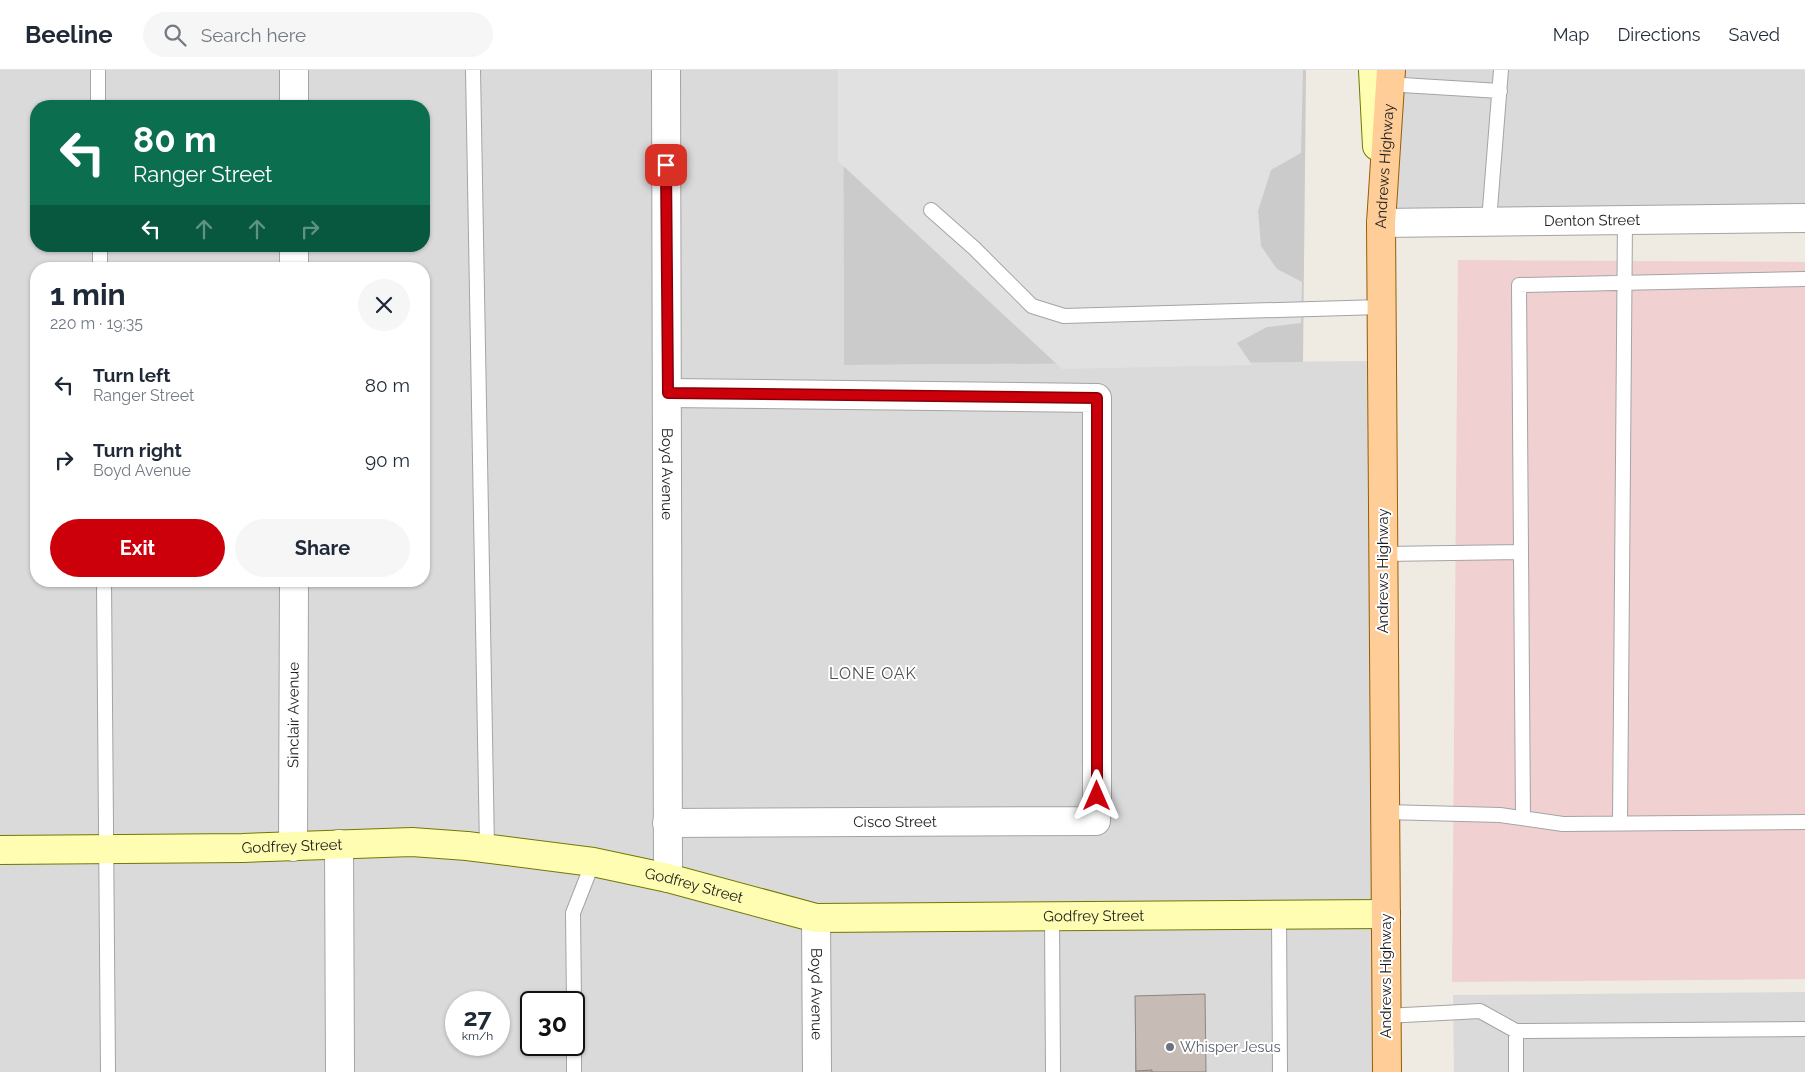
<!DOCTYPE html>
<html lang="en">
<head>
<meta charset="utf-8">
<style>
	body { margin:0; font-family:Raleway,sans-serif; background:#f6f6f7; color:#1f2937; height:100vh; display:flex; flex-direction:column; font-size:19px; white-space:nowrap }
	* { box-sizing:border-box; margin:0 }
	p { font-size:16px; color:#747a83 }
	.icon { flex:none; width:28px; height:28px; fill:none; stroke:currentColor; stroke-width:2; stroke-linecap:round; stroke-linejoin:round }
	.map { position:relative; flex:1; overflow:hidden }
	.panel { position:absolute; left:30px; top:192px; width:400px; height:325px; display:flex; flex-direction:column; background:#fff; border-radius:20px; box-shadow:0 1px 4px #0004 }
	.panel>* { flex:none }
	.banner { position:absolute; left:30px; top:30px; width:400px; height:152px; border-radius:20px; box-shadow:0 1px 4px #0004; background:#0b6e4f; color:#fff; overflow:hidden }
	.speed { position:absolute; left:445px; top:921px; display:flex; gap:10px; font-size:25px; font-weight:700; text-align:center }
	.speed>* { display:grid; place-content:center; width:65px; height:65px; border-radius:50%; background:#fff; box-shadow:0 1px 4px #0004; line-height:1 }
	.speed small { font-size:12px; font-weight:400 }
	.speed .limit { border:2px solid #111; border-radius:8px; background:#fff; color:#111 }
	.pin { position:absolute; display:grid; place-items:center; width:42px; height:42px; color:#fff; margin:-21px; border-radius:10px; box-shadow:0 2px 8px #0006 }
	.me { position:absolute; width:55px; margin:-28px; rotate:0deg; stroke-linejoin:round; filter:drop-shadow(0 0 4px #0008) }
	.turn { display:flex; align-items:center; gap:18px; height:105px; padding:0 20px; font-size:22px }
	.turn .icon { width:65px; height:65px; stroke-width:2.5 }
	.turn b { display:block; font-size:35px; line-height:42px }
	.lanes { display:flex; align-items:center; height:48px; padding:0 20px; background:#0003; justify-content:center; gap:25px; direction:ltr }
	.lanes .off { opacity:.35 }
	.round { display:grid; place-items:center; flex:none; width:52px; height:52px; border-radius:26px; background:#f6f6f7 }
	.summary { display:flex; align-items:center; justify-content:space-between; height:85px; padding:0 20px }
	h1 { font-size:30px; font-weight:700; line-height:38px }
	.action { display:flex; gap:10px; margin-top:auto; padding:10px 20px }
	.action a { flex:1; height:58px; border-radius:30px; background:#cb000b; color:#fff; font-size:20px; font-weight:700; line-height:58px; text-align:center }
	.action a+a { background:#f6f6f7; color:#1f2937 }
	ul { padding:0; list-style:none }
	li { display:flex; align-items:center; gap:15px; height:75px; padding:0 20px }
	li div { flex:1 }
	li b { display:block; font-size:19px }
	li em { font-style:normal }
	header { display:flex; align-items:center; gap:30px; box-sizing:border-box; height:70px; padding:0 25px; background:#fff; border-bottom:1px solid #e0e1e3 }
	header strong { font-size:24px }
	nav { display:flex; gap:28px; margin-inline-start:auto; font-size:18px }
	.search { width:350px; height:45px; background:#f6f6f7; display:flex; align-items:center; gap:12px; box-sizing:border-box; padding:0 18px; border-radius:28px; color:#747a83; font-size:19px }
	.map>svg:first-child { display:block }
	.residential { fill:#dbdada; fill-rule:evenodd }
	.commercial { fill:#f1d0d1 }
	.religious { fill:#cbcbcb }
	.parking { fill:#e1e1e1 }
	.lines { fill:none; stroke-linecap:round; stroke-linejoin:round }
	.lane-casing { stroke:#a4a4a4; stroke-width:16 }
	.street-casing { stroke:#a4a4a4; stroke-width:30 }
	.secondary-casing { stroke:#727900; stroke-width:30 }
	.primary-casing { stroke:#975d00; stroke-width:30 }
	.lane { stroke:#fff; stroke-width:14 }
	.street { stroke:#fff; stroke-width:28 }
	.secondary { stroke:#fefdb2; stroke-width:28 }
	.primary { stroke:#ffcd98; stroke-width:28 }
	.wall { fill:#aba29c }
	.building { fill:#c7bcb5; stroke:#8b847f }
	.route-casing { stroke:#840007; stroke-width:12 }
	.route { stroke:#cb000b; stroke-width:9 }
	.worship-dot { fill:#6b7280; stroke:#fff; stroke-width:2 }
	.labels { text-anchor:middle; stroke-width:4; stroke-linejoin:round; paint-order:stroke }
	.street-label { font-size:15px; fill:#1d1d1d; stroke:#fff }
	.worship-label { font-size:15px; fill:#5b616d; stroke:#fff; text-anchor:start }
	.neighbourhood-label { font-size:16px; letter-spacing:1px; fill:#505050; stroke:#fff }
</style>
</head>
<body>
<header>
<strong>Beeline</strong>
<div class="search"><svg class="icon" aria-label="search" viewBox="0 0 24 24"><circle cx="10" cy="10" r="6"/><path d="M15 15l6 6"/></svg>Search here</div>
<nav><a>Map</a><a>Directions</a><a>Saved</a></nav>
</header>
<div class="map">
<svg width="1805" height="1002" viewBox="0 0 1805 1002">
	<rect width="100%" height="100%" fill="#efeae2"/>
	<path class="residential" d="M0 0H843L844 295 1384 291 1395 1002H0ZM36 36H424V176H36ZM36 199H424V511H36ZM456 932H499V975H456ZM531 932H574V975H531Z
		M1388 0H1805V148L1384 153Z
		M1805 922V1002H1454L1453 925Z"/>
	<path class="commercial" d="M1458 190 1805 192V909L1452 912Z"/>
	<path class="religious" d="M843 0H1306L1303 292 844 295Z"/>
	<path class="parking" d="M838 0H1303L1301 83 1271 100 1258 141 1261 176 1277 199 1302 212 1301 253 1267 257 1237 273 1252 295 1062 299 838 91Z"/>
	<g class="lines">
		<defs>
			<path id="lane" d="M98 0V36
				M473 0 487 778
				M1386 14 1500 21
				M931 140 974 178 1032 236 1064 246 1381 237
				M1489 151 1501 0
				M100 176V199
				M1383 484 1521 482
				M104 511 108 1002
				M1385 742 1500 745 1563 754 1805 752
				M1523 748 1519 215 1805 209
				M1620 753 1625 150
				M1279 845 1280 1002
				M1052 847 1053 1002
				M574 932 573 843 593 792
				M1386 946 1480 941 1516 961
				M574 975V1002
				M1516 1002V961L1805 959"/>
			<g id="street">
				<path id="s1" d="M666 0 668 808"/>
				<path d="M294 36V0"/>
				<path id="s2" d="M1381 153 1805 148"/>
				<path d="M294 199V176"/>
				<path id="s3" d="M667 753 1096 751 1097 726V328L668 323"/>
				<path d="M339 774 340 1002"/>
				<path id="s4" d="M293 777 294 511"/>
				<path id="s5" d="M816 848 817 1002"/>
			</g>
			<g id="secondary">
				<path d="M1373 0 1377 76"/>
				<path id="s6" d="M0 780 243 778 412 772 467 776 593 792 668 808 816 848 1386 844"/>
			</g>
			<g id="primary">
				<path id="s7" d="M1387 1002 1381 153 1391 0"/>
			</g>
		</defs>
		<use href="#lane" class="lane-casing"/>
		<use href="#street" class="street-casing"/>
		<use href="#secondary" class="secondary-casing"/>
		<use href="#primary" class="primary-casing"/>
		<use href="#lane" class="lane"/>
		<use href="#street" class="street"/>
		<use href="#secondary" class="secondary"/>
		<use href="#primary" class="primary"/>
	</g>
	<path class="wall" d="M1135 926 1206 1002H1135Z"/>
	<path class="building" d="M1205 924 1206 1002H1152V1000L1136 1001 1135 926Z"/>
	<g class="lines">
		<defs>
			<path id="route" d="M666 95 668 323 1097 328V726"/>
		</defs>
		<use href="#route" class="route-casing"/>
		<use href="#route" class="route"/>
	</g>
	<circle class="worship-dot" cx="1170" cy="977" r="5"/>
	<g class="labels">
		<g class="street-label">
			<text dy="5" stroke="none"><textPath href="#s7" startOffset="906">Andrews Highway</textPath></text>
			<text dy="5" stroke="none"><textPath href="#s2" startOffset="211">Denton Street</textPath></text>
			<text dy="5" stroke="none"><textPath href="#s1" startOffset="404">Boyd Avenue</textPath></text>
			<text transform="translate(1383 501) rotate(-90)" y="5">Andrews Highway</text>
			<text dy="5" stroke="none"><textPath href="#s4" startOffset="132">Sinclair Avenue</textPath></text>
			<text dy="5" stroke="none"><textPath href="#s3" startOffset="228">Cisco Street</textPath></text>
			<text dy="5" stroke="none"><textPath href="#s6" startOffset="292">Godfrey Street</textPath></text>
			<text dy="5" stroke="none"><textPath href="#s6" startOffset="698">Godfrey Street</textPath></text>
			<text dy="5" stroke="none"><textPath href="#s6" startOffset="1102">Godfrey Street</textPath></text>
			<text transform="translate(1386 906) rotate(-90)" y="5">Andrews Highway</text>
			<text dy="5" stroke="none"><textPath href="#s5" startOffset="76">Boyd Avenue</textPath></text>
		</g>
		<g class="worship-label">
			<text x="1180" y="982">Whisper Jesus</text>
		</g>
		<g class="neighbourhood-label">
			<text x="873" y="609">LONE OAK</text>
		</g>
	</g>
</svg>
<div class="speed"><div>27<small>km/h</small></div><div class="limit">30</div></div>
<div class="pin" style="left:666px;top:95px;background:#d93025"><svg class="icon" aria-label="arrive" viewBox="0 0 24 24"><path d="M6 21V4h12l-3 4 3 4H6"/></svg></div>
<svg class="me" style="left:1097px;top:726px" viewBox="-20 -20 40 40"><path d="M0-17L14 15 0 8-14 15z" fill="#cb000b" stroke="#fff" stroke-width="4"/></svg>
<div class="banner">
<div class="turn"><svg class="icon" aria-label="left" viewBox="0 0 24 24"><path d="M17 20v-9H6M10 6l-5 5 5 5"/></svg><div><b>80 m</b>Ranger Street</div></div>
<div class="lanes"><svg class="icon" aria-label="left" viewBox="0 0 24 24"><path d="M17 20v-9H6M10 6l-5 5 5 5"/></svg><svg class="icon off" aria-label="ahead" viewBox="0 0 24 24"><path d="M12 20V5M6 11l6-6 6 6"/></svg><svg class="icon off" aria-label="ahead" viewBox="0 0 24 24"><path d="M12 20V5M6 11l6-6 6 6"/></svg><svg class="icon off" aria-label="right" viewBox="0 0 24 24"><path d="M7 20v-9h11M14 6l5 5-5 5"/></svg></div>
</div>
<section class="panel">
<div class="summary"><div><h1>1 min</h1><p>220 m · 19:35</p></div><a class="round"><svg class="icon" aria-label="close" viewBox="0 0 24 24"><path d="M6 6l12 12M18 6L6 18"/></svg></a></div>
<ul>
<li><svg class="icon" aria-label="left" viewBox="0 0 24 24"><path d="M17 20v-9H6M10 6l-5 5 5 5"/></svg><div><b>Turn left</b><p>Ranger Street</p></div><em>80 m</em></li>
<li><svg class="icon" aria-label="right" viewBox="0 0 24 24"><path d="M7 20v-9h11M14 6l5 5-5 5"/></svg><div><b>Turn right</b><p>Boyd Avenue</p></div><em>90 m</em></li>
</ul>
<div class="action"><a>Exit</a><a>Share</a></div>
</section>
</div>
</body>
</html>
